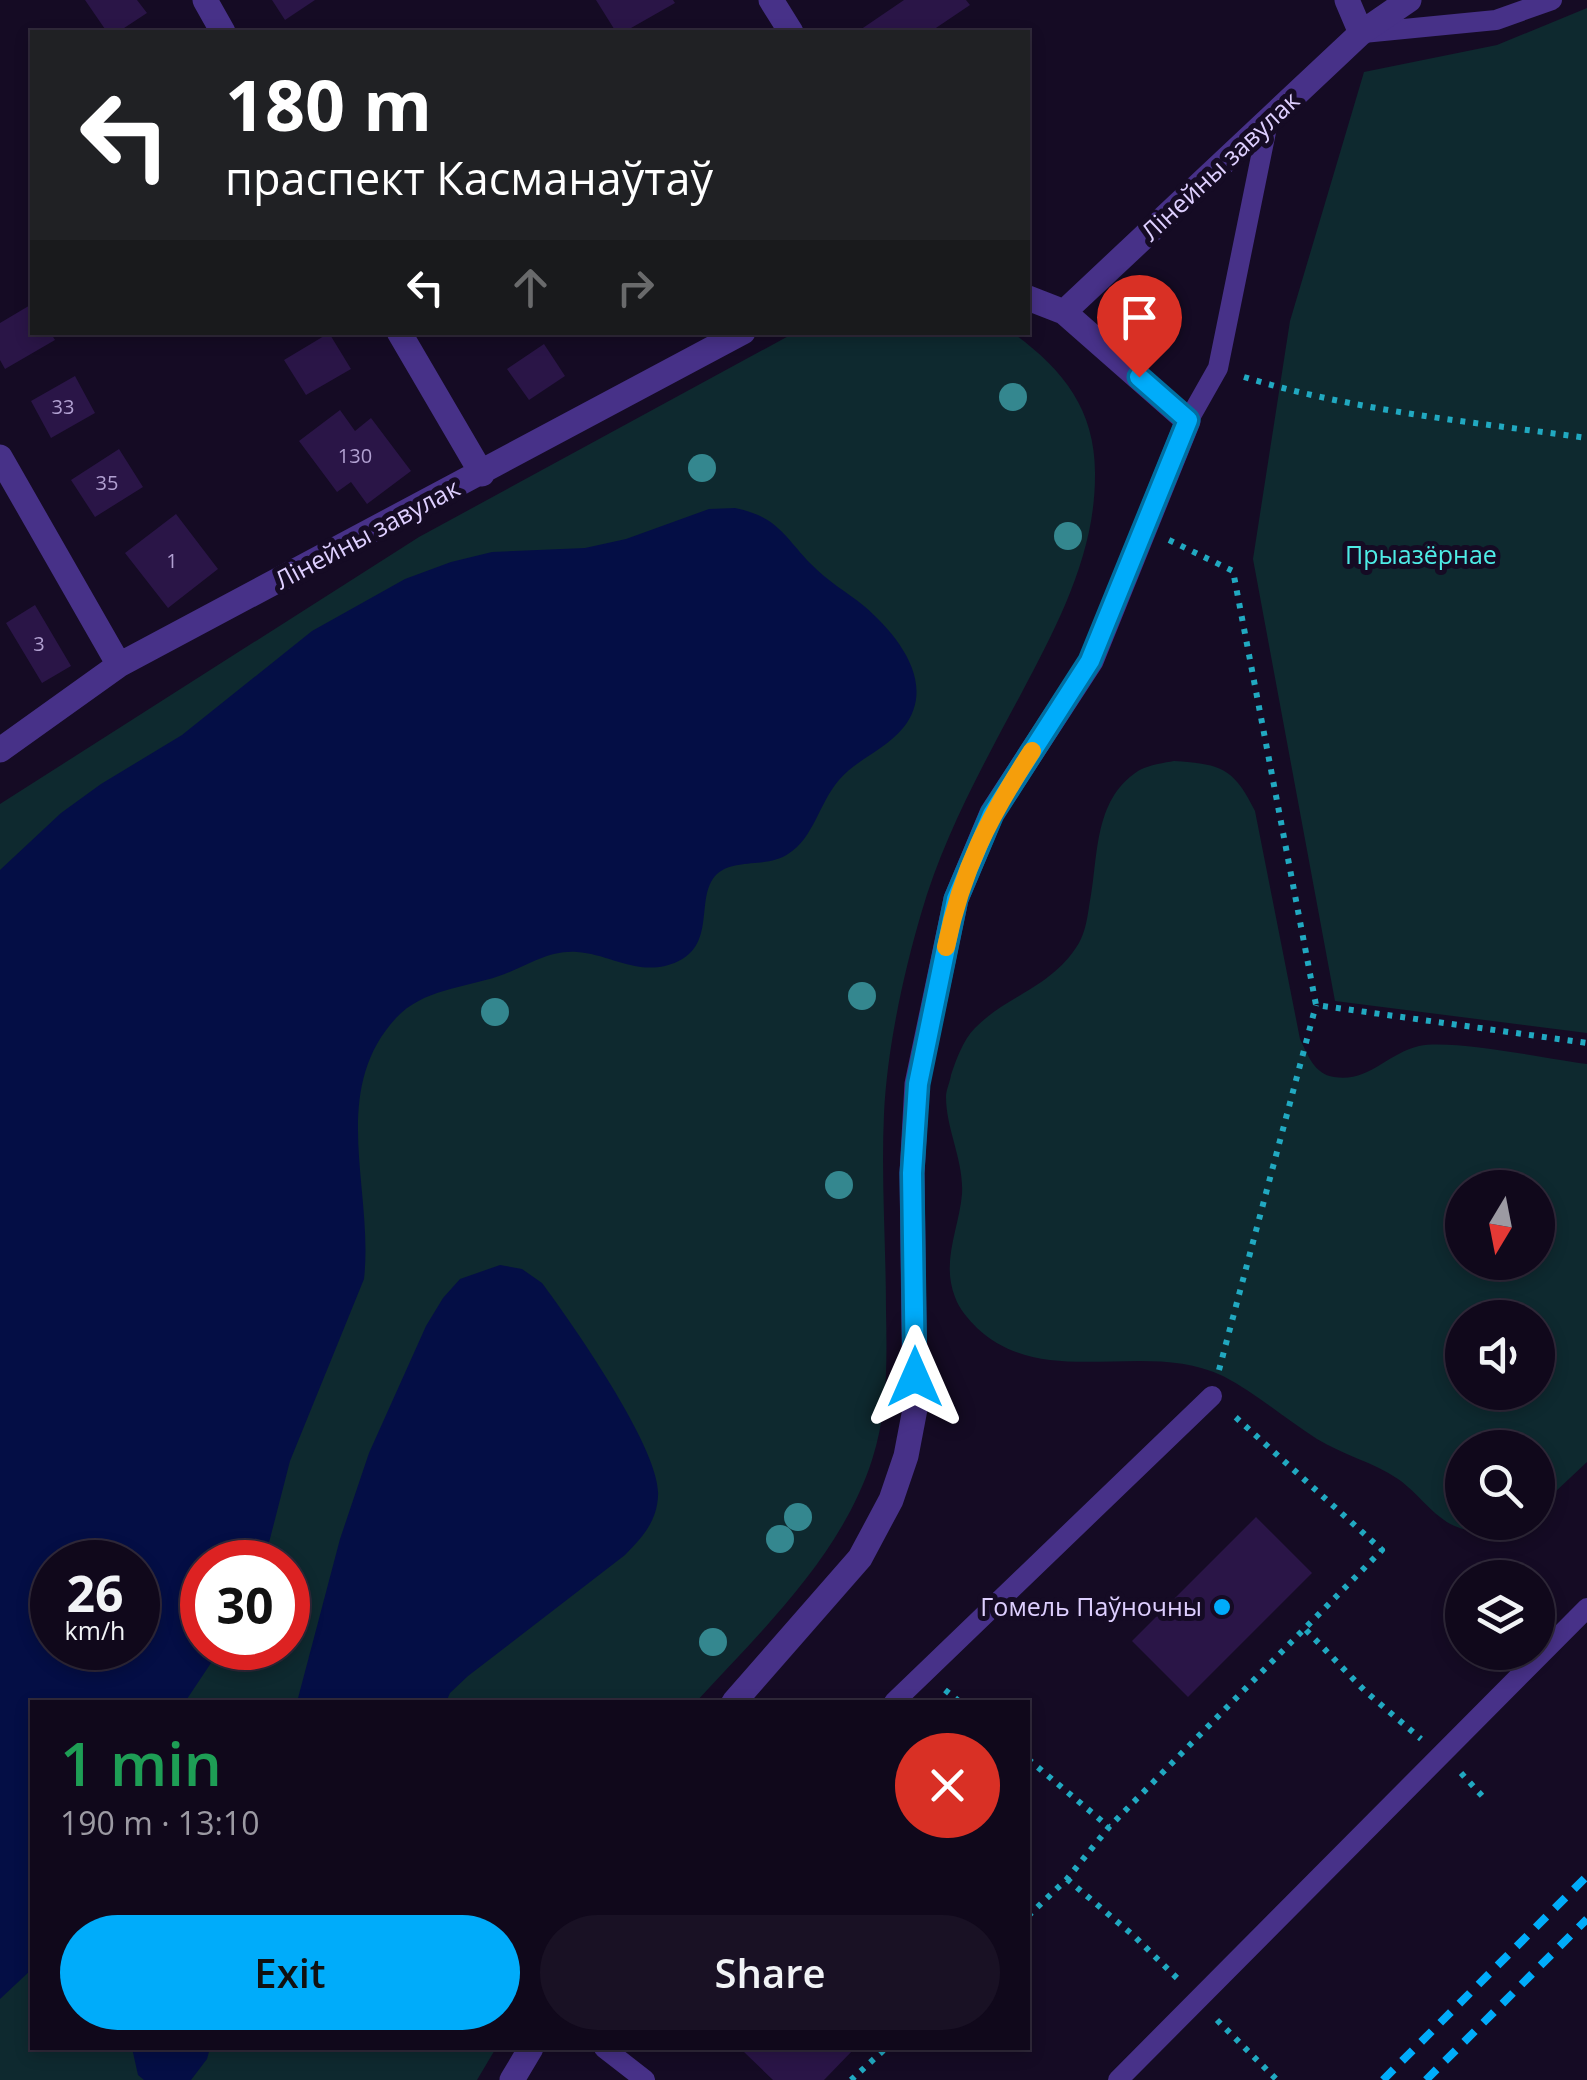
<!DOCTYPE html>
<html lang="en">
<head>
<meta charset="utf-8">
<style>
	body { margin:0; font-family:"Open Sans",sans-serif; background:#191124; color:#f1f3f6; height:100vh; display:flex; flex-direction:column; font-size:38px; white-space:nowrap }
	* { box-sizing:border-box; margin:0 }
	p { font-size:32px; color:#9c9aa3 }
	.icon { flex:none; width:55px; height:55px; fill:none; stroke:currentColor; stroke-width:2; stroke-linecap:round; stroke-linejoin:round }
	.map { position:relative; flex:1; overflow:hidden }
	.details { position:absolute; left:30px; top:1700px; width:1000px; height:350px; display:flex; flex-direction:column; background:#10081b; border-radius:0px; box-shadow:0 5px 15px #0003,0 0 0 2px #30293a }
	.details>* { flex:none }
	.top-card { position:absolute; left:30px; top:30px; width:1000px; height:305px; border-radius:0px; box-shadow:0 5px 15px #0003,0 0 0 2px #30293a; background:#202124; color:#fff; overflow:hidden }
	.needle { width:65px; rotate:190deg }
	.controls { position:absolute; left:1445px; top:1170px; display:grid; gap:20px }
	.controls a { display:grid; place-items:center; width:110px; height:110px; border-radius:50%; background:#10081b; box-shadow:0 5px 15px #0003,0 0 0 2px #30293a; font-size:50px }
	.speed { position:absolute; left:30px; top:1540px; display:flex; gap:20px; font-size:50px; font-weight:700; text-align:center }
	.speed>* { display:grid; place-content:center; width:130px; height:130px; border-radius:50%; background:#10081b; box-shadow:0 5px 15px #0003,0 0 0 2px #30293a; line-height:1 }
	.speed small { font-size:25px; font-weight:400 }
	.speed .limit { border:15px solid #d22; background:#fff; color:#111 }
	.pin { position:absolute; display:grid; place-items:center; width:85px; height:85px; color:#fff; margin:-102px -42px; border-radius:50% 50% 50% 0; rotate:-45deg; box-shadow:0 0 10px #0007 }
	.pin .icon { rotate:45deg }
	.me { position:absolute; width:110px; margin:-55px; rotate:0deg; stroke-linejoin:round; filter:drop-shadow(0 0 8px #0008) }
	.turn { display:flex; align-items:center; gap:35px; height:210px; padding:0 30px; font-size:45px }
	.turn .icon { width:130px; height:130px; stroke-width:2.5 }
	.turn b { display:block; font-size:70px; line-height:85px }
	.lanes { display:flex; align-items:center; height:95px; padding:0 30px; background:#0003; justify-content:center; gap:50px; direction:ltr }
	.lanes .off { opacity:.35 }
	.round { display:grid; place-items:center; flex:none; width:105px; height:105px; border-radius:52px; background:#191124 }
	.head { display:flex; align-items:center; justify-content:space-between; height:170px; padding:0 30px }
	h1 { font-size:60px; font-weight:600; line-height:75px; color:#1e9e55 }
	.primary-button { display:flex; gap:20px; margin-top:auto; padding:20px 30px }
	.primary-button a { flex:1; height:115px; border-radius:60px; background:#00acfa; color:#111; font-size:40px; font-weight:600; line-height:115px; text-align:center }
	.primary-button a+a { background:#191124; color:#f1f3f6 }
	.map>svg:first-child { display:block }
	.green { fill:#0e292f; fill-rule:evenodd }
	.water { fill:#040e45; fill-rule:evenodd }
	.building { fill:#2a1547 }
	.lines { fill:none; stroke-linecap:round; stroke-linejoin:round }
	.path { stroke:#21a9c1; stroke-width:6; stroke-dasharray:5 8; stroke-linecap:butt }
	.lane { stroke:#473188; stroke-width:20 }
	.street { stroke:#473188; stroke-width:25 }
	.rail { stroke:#00acfa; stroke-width:8; stroke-dasharray:15 12; stroke-linecap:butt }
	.tree { fill:#34878f }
	.route-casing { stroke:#0070a2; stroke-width:25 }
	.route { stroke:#00acfa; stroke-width:18 }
	.slow { stroke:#f59e0b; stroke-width:18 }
	.poi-dot { fill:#00acfa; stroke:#150b24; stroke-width:4 }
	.labels { text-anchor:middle; stroke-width:10; stroke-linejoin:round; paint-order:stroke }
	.number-label { font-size:20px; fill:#b1a0d1 }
	.street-label { font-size:25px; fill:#decfff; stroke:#150b24 }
	.park-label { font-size:25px; fill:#4eece6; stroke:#150b24 }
	.poi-label { font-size:25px; fill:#decfff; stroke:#150b24; text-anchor:end }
</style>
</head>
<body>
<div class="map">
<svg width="1587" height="2080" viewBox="0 0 1587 2080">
	<rect width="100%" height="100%" fill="#150b24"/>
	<path class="green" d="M1587 8V1033L1335 1001 1253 559 1290 321 1364 72 1497 45Z
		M794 333H1013C1063 369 1096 410 1095 476 1095 555 1057 626 1021 694 983 765 943 837 921 914 903 975 887 1050 884 1114 881 1179 886 1245 886 1310 887 1361 888 1411 872 1460 841 1556 762 1630 696 1702H32V2048H496L477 2080H0V804L419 537ZM52 1562H138V1648H52ZM202 1562H288V1648H202Z
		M1174 761C1221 764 1234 768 1255 811L1300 1039C1308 1055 1314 1074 1334 1077 1368 1083 1388 1053 1419 1046 1454 1039 1547 1059 1587 1064V1462L1538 1508V1448H1462V1522L1514 1523C1498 1530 1481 1534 1463 1529 1436 1522 1420 1494 1398 1479 1373 1462 1343 1455 1317 1439 1285 1419 1256 1393 1223 1376 1144 1338 1046 1392 977 1328 969 1320 959 1309 955 1297 941 1261 959 1229 962 1194 964 1161 946 1129 946 1097 946 1090 950 1082 951 1075 956 1060 963 1040 975 1028 1007 995 1052 988 1079 943 1085 932 1087 920 1089 907 1099 859 1092 801 1138 771 1148 765 1163 763 1174 761ZM1462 1188H1538V1262H1462ZM1462 1318H1538V1392H1462Z"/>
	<path class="water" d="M735 508C778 517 783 535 811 564 827 581 847 592 864 606 898 635 938 685 903 728 885 750 857 759 839 780 819 803 814 838 788 854 768 868 734 858 717 874 692 898 722 952 665 966 632 973 608 954 577 952 547 950 526 967 499 976 464 988 423 989 396 1018 328 1092 374 1190 364 1279L290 1461 264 1562H202V1648H221L185 1702H32V1969L0 1999V870L61 813 101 784 182 735 312 631 405 579 451 562 492 552 585 548 626 539 709 509ZM52 1562H138V1648H52Z
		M500 1265 522 1269 542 1283C571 1322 662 1451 658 1496 657 1521 642 1538 625 1555L468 1676 450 1693 446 1702H297L340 1539 369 1453 426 1326 443 1298 460 1279Z
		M132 2048H210L207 2059 191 2080H144L138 2075Z"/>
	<path class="building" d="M85 0H137L147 13 118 32H107Z
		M272 0H315L285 20Z
		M596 0H673L675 3 624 32H616Z
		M904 0H966L970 5 930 32H857Z
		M32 304V332H50L55 340 5 369 0 360V323Z
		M329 333 351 369 306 395 284 360Z
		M544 344 565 376 529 400 507 369Z
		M75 376 95 413 51 438 31 401Z
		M340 410 355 431 371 418 411 471 367 504 351 482 337 492 299 441Z
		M119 449 143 487 95 517 71 480Z
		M176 514 218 569 168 608 125 553Z
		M35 605 71 666 42 683 6 623Z
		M1256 1517 1312 1573 1188 1697 1132 1641Z
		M748 2048H855L824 2080H773L744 2052Z"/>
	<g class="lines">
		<path class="path" d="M1244 377C1355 411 1472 422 1587 438
			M1169 540 1233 571 1316 1005 1587 1043
			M1219 1370 1316 1005
			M1306 1630 1365 1691 1421 1739
			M945 1690 960 1702
			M1028 1759 1109 1827
			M1461 1773 1484 1798
			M1067 1879 1134 1936 1181 1982
			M1028 1916 1067 1879 1109 1827 1382 1550 1231 1413
			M1217 2020 1277 2080
			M851 2080 886 2048"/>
		<path class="lane" d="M1363 33 1496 20 1552 0
			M1188 421 1218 368 1268 122
			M894 1702 1212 1396
			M604 2048 645 2080
			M1118 2080 1587 1608"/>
		<path class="street" d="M205 0 223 32
			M771 0 791 32
			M1347 0 1361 33
			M1028 298 1064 312 1361 33 1409 0
			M399 332 482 474
			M0 457 119 665
			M0 750 119 665 743 332
			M734 1702 860 1558 891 1500 906 1456 915 1409 912 1173 917 1084 956 899 992 813 1091 661 1188 421 1064 312
			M512 2080 531 2048"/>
		<path class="rail" d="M1383 2080 1587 1876
			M1426 2080 1587 1919"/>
	</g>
	<g class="tree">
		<circle cx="1013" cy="397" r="14"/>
		<circle cx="702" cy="468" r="14"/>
		<circle cx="1068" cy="536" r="14"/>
		<circle cx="862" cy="996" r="14"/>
		<circle cx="495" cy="1012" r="14"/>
		<circle cx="839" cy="1185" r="14"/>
		<circle cx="798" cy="1517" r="14"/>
		<circle cx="780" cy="1539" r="14"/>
		<circle cx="713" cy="1642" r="14"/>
	</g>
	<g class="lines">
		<defs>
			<path id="route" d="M915 1377 912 1173 918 1084 956 899 992 814 1090 661 1188 420 1139 377"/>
		</defs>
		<use href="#route" class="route-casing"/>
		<use href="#route" class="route"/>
		<path class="slow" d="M946 947C962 869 989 817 1032 751"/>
	</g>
	<circle class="poi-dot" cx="1222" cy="1607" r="10"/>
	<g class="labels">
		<g class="number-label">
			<text x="63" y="414">33</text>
			<text x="355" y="463">130</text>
			<text x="107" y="490">35</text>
			<text x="172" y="568">1</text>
			<text x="39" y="651">3</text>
		</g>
		<g class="street-label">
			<text transform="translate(1220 166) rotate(-43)" y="9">Лінейны завулак</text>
			<text transform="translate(367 534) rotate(-28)" y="9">Лінейны завулак</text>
		</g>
		<g class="park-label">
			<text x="1421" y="564">Прыазёрнае</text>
		</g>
		<g class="poi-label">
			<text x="1202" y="1616">Гомель Паўночны</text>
		</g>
	</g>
</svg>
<div class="controls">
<a><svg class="needle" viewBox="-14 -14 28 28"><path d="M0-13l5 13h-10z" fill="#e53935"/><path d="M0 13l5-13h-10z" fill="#9c9aa3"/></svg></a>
<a><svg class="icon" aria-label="sound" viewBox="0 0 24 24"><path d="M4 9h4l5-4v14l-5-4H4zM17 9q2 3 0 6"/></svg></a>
<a><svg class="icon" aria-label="search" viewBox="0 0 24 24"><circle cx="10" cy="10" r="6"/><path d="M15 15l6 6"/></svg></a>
<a><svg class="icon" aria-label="layers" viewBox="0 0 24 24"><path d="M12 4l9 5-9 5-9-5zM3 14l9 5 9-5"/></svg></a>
</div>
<div class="speed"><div>26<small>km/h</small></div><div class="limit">30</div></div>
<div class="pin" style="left:1139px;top:377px;background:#d93025"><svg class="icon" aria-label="arrive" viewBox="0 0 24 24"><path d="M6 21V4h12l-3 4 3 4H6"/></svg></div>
<svg class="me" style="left:915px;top:1377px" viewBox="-20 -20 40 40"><path d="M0-17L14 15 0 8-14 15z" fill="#00acfa" stroke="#fff" stroke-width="4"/></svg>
<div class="top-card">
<div class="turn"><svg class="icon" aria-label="left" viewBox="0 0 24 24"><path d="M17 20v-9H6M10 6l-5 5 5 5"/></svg><div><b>180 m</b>праспект Касманаўтаў</div></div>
<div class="lanes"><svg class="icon" aria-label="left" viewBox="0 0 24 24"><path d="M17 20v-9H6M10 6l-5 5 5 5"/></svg><svg class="icon off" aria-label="ahead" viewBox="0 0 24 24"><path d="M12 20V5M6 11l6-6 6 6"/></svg><svg class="icon off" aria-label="right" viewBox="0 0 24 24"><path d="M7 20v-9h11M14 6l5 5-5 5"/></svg></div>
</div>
<section class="details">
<div class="head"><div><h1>1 min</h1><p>190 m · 13:10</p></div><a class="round" style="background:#d93025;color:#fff"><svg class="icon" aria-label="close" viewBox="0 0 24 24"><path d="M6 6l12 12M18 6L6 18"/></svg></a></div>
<div class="primary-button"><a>Exit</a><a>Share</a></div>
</section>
</div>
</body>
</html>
